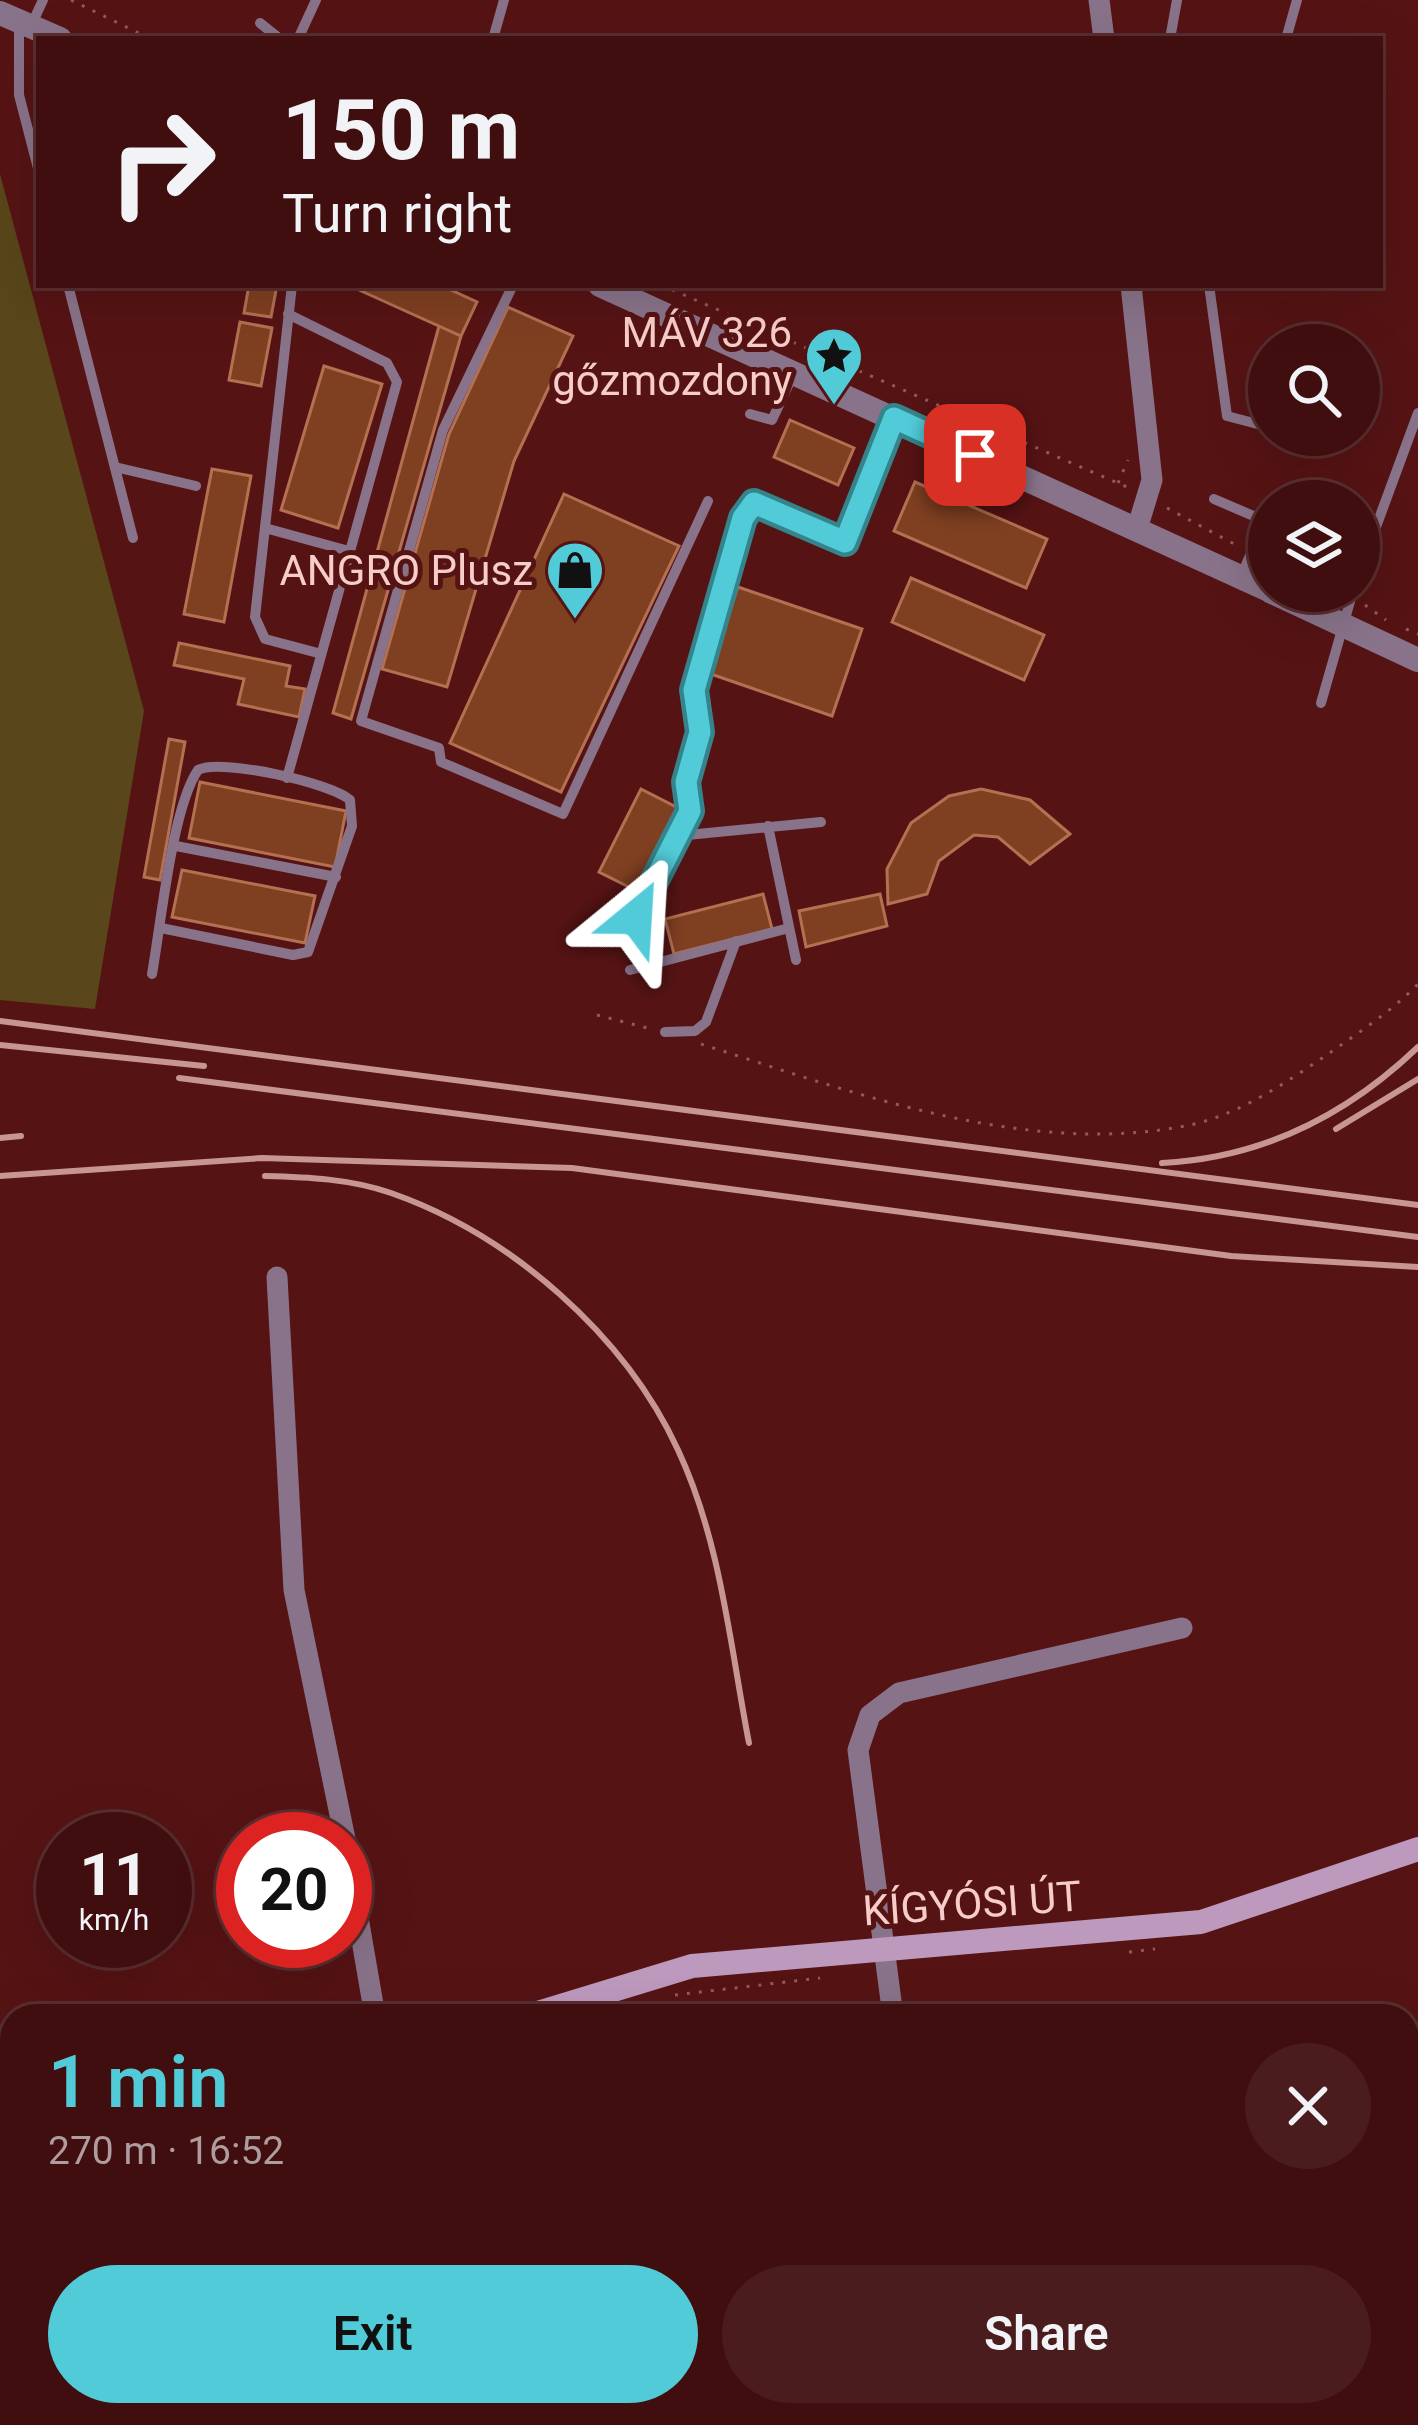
<!DOCTYPE html>
<html lang="en">
<head>
<meta charset="utf-8">
<style>
	body { margin:0; font-family:Roboto,sans-serif; background:#4b1c1d; color:#f1f3f6; height:100vh; display:flex; flex-direction:column; font-size:45px; white-space:nowrap }
	* { box-sizing:border-box; margin:0 }
	p { font-size:39px; color:#ae9c9e }
	.icon { flex:none; width:66px; height:66px; fill:none; stroke:currentColor; stroke-width:2; stroke-linecap:round; stroke-linejoin:round }
	.map { position:relative; flex:1; overflow:hidden }
	.sheet { position:absolute; left:0px; top:2004px; width:1419px; height:423px; display:flex; flex-direction:column; background:#400e0f; border-radius:36px 36px 0 0; box-shadow:0 12px 48px #0002,0 0 0 3px #592e2f }
	.sheet>* { flex:none }
	.hud { position:absolute; left:36px; top:36px; width:1347px; height:252px; border-radius:0px; box-shadow:0 12px 48px #0002,0 0 0 3px #592e2f; background:#400e0f; color:#f1f3f6; overflow:hidden }
	.buttons { position:absolute; left:1248px; top:324px; display:grid; gap:24px }
	.buttons a { display:grid; place-items:center; width:132px; height:132px; border-radius:50%; background:#400e0f; box-shadow:0 12px 48px #0002,0 0 0 3px #592e2f; font-size:60px }
	.speed { position:absolute; left:36px; top:1812px; display:flex; gap:24px; font-size:60px; font-weight:700; text-align:center }
	.speed>* { display:grid; place-content:center; width:156px; height:156px; border-radius:50%; background:#400e0f; box-shadow:0 12px 48px #0002,0 0 0 3px #592e2f; line-height:1 }
	.speed small { font-size:30px; font-weight:400 }
	.speed .limit { border:18px solid #d22; background:#fff; color:#111 }
	.pin { position:absolute; display:grid; place-items:center; width:102px; height:102px; color:#fff; margin:-51px; border-radius:24px; box-shadow:0 6px 18px #0006 }
	.me { position:absolute; width:132px; margin:-66px; rotate:27deg; stroke-linejoin:round; filter:drop-shadow(0 0 9px #0008) }
	.turn { display:flex; align-items:center; gap:42px; height:252px; padding:0 48px; font-size:54px }
	.turn .icon { width:156px; height:156px; stroke-width:2.5 }
	.turn b { display:block; font-size:84px; line-height:102px }
	.round { display:grid; place-items:center; flex:none; width:126px; height:126px; border-radius:63px; background:#4b1c1d }
	.overview { display:flex; align-items:center; justify-content:space-between; height:204px; padding:0 48px }
	h1 { font-size:72px; font-weight:600; line-height:90px; color:#52cbd8 }
	.action { display:flex; gap:24px; margin-top:auto; padding:24px 48px }
	.action a { flex:1; height:138px; border-radius:72px; background:#52cbd8; color:#111; font-size:48px; font-weight:600; line-height:138px; text-align:center }
	.action a+a { background:#4b1c1d; color:#f1f3f6 }
	.map>svg:first-child { display:block }
	.green { fill:#59461a }
	.building { fill:#7f3f21; stroke:#b47051; stroke-width:3 }
	.lines { fill:none; stroke-linecap:round; stroke-linejoin:round }
	.path { stroke:#935a59; stroke-width:3; stroke-dasharray:3 9; stroke-linecap:butt }
	.service { stroke:#89738a; stroke-width:10 }
	.minor { stroke:#89738a; stroke-width:21 }
	.tertiary { stroke:#89738a; stroke-width:24 }
	.secondary { stroke:#bd99be; stroke-width:24 }
	.rail { stroke:#c79693; stroke-width:6 }
	.route-casing { stroke:#35848c; stroke-width:30 }
	.route { stroke:#52cbd8; stroke-width:21 }
	.labels { text-anchor:middle; stroke-width:10; stroke-linejoin:round; paint-order:stroke }
	.poi-label { font-size:42px; fill:#f7cdc9; stroke:#561314; text-anchor:end }
	.street-label { font-size:42px; fill:#f7cdc9; stroke:#561314 }
</style>
</head>
<body>
<div class="map">
<svg width="1418" height="2425" viewBox="0 0 1418 2425">
	<rect width="100%" height="100%" fill="#561314"/>
	<path class="green" d="M0 174 144 711 95 1009 0 1000Z"/>
	<path class="building" d="M249 285H277L271 317 244 313Z
		M348 285H440L477 302 461 336Z
		M508 307 573 336 514 461 447 687 382 669 449 434Z
		M240 322 272 328 261 386 229 380Z
		M439 326 461 336 351 719 333 713Z
		M324 366 382 384 338 528 281 510Z
		M790 420 854 448 838 485 774 457Z
		M212 469 251 476 224 622 184 614Z
		M915 482 1047 539 1026 588 894 531Z
		M564 494 679 546 561 792 450 743Z
		M911 578 1044 635 1024 680 892 622Z
		M738 587 862 629 832 716 708 673Z
		M179 643 290 666 286 686 305 689 299 717 238 704 244 679 174 665Z
		M169 739 185 742 160 880 144 877Z
		M200 782 346 811 335 867 189 838Z
		M641 789 680 809 639 892 599 872Z
		M981 789 1030 800 1070 834 1030 864 998 837 974 835 939 861 927 894 888 904 887 869 911 823 949 796Z
		M182 870 315 896 305 943 172 917Z
		M763 894 772 929 674 954 665 919Z
		M880 894 887 926 806 947 799 911Z"/>
	<g class="lines">
		<path class="path" d="M71 0 151 39
			M661 285 1127 487
			M1118 483 1128 460
			M1167 508 1238 546
			M1365 605 1386 620
			M1406 629 1418 634
			M597 1015 651 1029
			M701 1044C851 1092 1025 1157 1185 1126 1238 1116 1287 1082 1331 1052 1361 1031 1393 1010 1418 984
			M1129 1952 1155 1949
			M675 1995 820 1978
			M692 2425 693 2415"/>
		<path class="service" d="M260 23 280 39
			M19 25V95L39 172
			M31 26 43 0
			M298 39 316 0
			M493 39 504 0
			M1127 39H1150
			M1170 39 1177 0
			M1286 39 1297 0
			M68 285 133 538
			M292 285 255 617 265 639 318 653
			M513 285 443 430 361 721 439 748 441 762 563 814 708 501
			M1209 285 1227 416 1269 427
			M750 414 772 420 794 373
			M115 467 196 486
			M1214 499 1265 521 1242 574
			M265 528 349 551
			M1359 573 1418 413
			M1321 703 1353 591
			M287 778 397 382 387 363 288 314
			M768 826 796 960
			M677 836 821 822
			M176 846 336 877
			M636 917 690 811 685 782 700 732 694 690 743 518 754 503 845 542 893 421
			M630 970 789 928
			M152 974C161 924 172 808 198 770 220 758 332 783 350 800L352 826 308 952 293 955 161 928
			M665 1032 695 1031 706 1022 736 941"/>
		<path class="minor" d="M1099 0 1104 39
			M1131 285 1152 480 1137 529
			M277 1277 294 1590 345 1839
			M345 1842 375 2016
			M893 2016 858 1750 870 1715 899 1693 1182 1628
			M1407 2165H1418
			M1407 2236 1418 2239
			M0 2391 12 2394
			M92 2415 130 2425"/>
		<path class="tertiary" d="M0 13 60 39
			M600 285 1269 590
			M1270 591 1418 660"/>
		<path class="secondary" d="M528 2016 692 1966 1201 1922 1418 1849
			M0 2191 12 2190"/>
		<path class="rail" d="M0 1021 1418 1205
			M0 1045 204 1066
			M179 1078 1418 1237
			M1336 1129 1418 1079
			M0 1138 21 1136
			M1162 1163C1262 1158 1347 1115 1418 1047
			M0 1176 262 1158 572 1168 1231 1256 1418 1267
			M265 1176C307 1177 351 1179 391 1193 511 1235 625 1335 678 1450 721 1542 730 1645 749 1743"/>
	</g>
	<g class="lines">
		<defs>
			<path id="route" d="M636 917 690 811 686 782 700 732 694 690 743 518 754 503 845 542 894 418 975 455"/>
		</defs>
		<use href="#route" class="route-casing"/>
		<use href="#route" class="route"/>
	</g>
	<defs>
		<symbol id="sight-pin" viewBox="-11 -11 22 30"><path d="M0 17L-7.5 6A9.5 9.5 0 1 1 7.5 6Z" fill="#52cbd8" stroke="#561314"/><path d="M0-6L1.8-2.2L6-1.7L2.9 1.2L3.7 5.4L0 3.3L-3.7 5.4L-2.9 1.2L-6-1.7L-1.8-2.2Z" fill="#111"/></symbol>
		<symbol id="shop-pin" viewBox="-11 -11 22 30"><path d="M0 17L-7.5 6A9.5 9.5 0 1 1 7.5 6Z" fill="#52cbd8" stroke="#561314"/><path d="M-5-2.5h2.3a2.7 3.5 0 0 1 5.4 0H5L5.5 6h-11ZM-1.5-2.5h3a1.5 2.3 0 0 0-3 0Z" fill="#111"/></symbol>
	</defs>
	<g fill-rule="evenodd">
		<use href="#sight-pin" x="801" y="323" width="66" height="90"/>
		<use href="#shop-pin" x="542" y="537" width="66" height="90"/>
	</g>
	<g class="labels">
		<g class="poi-label">
			<text x="792" y="347">MÁV 326<tspan x="792" dy="48">gőzmozdony</tspan></text>
			<text x="533" y="585">ANGRO Plusz</text>
		</g>
		<g class="street-label">
			<text transform="translate(972 1903) rotate(-4)" y="15">KÍGYÓSI ÚT</text>
		</g>
	</g>
</svg>
<div class="buttons">
<a><svg class="icon" aria-label="search" viewBox="0 0 24 24"><circle cx="10" cy="10" r="6"/><path d="M15 15l6 6"/></svg></a>
<a><svg class="icon" aria-label="layers" viewBox="0 0 24 24"><path d="M12 4l9 5-9 5-9-5zM3 14l9 5 9-5"/></svg></a>
</div>
<div class="speed"><div>11<small>km/h</small></div><div class="limit">20</div></div>
<div class="pin" style="left:975px;top:455px;background:#d93025"><svg class="icon" aria-label="arrive" viewBox="0 0 24 24"><path d="M6 21V4h12l-3 4 3 4H6"/></svg></div>
<svg class="me" style="left:636px;top:917px" viewBox="-20 -20 40 40"><path d="M0-17L14 15 0 8-14 15z" fill="#52cbd8" stroke="#fff" stroke-width="4"/></svg>
<div class="hud">
<div class="turn"><svg class="icon" aria-label="right" viewBox="0 0 24 24"><path d="M7 20v-9h11M14 6l5 5-5 5"/></svg><div><b>150 m</b>Turn right</div></div>
</div>
<section class="sheet">
<div class="overview"><div><h1>1 min</h1><p>270 m · 16:52</p></div><a class="round"><svg class="icon" aria-label="close" viewBox="0 0 24 24"><path d="M6 6l12 12M18 6L6 18"/></svg></a></div>
<div class="action"><a>Exit</a><a>Share</a></div>
</section>
</div>
</body>
</html>
